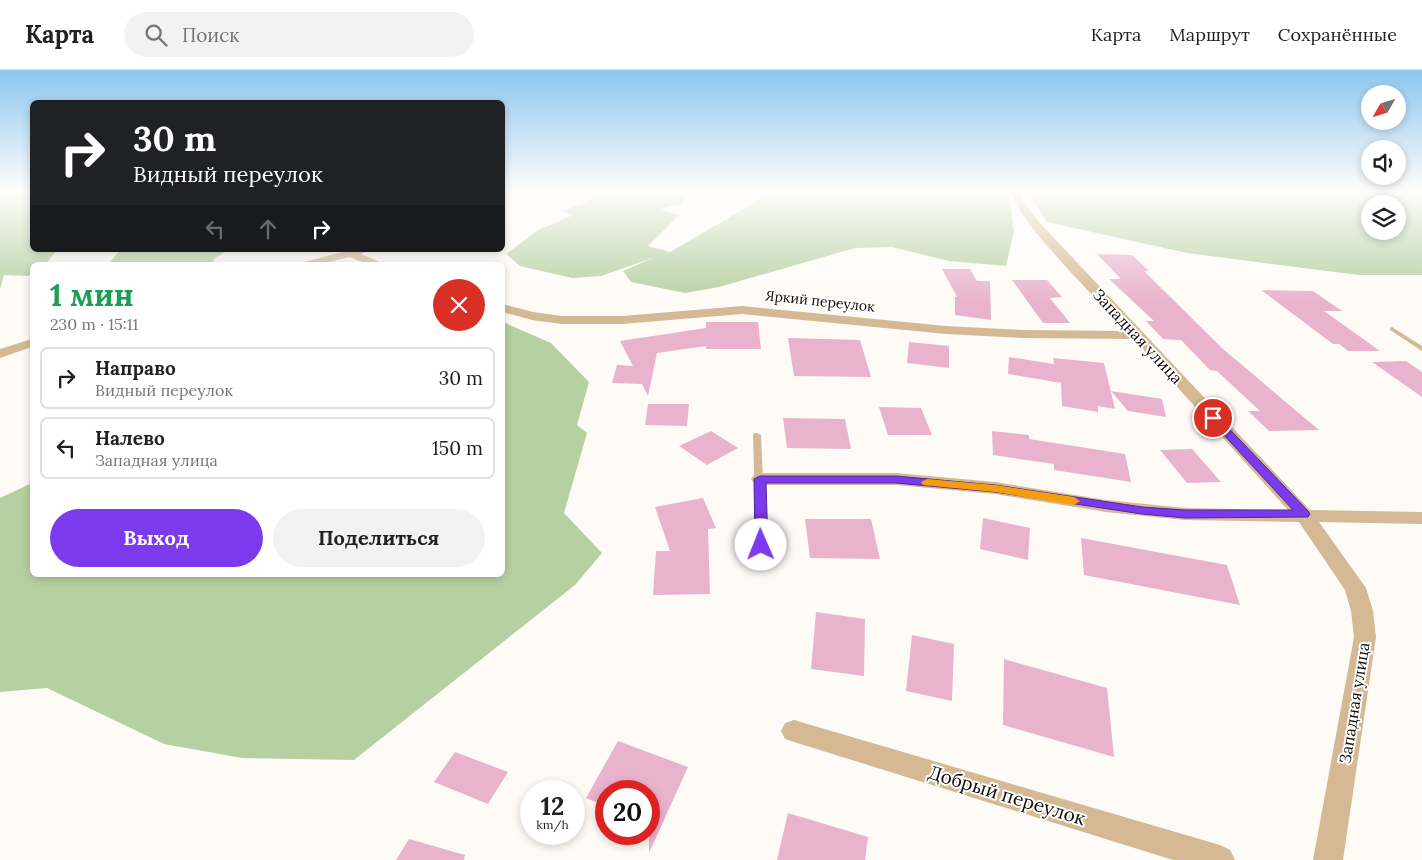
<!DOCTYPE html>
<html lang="ru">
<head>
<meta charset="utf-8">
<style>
	body { margin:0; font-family:Lora,serif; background:#f2f2f2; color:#202124; height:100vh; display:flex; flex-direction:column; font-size:19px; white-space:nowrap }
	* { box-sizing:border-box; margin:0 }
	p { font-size:16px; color:#757577 }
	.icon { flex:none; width:28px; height:28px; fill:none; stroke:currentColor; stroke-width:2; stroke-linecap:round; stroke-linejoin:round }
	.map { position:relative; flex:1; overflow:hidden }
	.sheet { position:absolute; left:30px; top:192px; width:475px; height:315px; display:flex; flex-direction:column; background:#fff; border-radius:8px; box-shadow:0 2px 8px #0003 }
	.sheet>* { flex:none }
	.guide { position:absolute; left:30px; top:30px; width:475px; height:152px; border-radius:8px; box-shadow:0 2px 8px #0003; background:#202124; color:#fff; overflow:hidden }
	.needle { width:32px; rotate:231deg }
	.controls { position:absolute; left:1361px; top:15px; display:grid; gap:10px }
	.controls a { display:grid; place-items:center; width:45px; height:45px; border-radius:50%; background:#fff; box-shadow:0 2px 8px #0003; font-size:25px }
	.speed { position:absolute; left:520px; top:710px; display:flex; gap:10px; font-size:25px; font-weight:700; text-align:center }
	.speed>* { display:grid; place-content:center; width:65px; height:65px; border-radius:50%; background:#fff; box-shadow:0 2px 8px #0003; line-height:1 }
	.speed small { font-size:12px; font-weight:400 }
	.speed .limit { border:8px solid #d22; background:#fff; color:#111 }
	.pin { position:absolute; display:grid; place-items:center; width:42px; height:42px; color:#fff; margin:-21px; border:2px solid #fff; border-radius:50%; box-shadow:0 1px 5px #0007 }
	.me { position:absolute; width:55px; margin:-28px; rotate:359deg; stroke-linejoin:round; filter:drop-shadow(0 0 4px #0008) }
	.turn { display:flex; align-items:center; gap:18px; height:105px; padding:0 20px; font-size:22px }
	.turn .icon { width:65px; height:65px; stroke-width:2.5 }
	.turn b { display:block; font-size:35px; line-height:42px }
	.lanes { display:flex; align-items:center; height:48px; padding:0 20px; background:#0003; justify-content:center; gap:25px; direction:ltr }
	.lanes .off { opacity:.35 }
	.round { display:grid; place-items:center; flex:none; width:52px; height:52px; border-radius:26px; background:#f2f2f2 }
	.summary { display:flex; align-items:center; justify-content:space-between; height:85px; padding:0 20px }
	h1 { font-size:30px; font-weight:800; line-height:38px; color:#1e9e55 }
	.action { display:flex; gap:10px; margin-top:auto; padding:10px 20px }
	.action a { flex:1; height:58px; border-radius:30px; background:#7c3aed; color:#fff; font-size:20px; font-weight:800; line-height:58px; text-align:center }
	.action a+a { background:#f2f2f2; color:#202124 }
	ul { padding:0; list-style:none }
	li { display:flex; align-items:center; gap:15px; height:62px; margin:0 10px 8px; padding:0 10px; border:2px solid #e0e0e0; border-radius:8px }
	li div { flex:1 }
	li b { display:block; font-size:19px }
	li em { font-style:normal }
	header { display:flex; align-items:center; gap:30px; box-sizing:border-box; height:70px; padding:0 25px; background:#fff; border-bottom:1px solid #e0e0e0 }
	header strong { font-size:24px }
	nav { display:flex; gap:28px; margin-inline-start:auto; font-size:18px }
	.search { width:350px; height:45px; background:#f2f2f2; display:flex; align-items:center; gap:12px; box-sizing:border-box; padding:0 18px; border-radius:28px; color:#757577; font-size:19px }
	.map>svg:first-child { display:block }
	.forest { fill:#b5d0a1; fill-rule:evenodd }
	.building { fill:#e9b3cd }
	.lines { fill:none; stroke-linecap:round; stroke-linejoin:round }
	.service { fill:#d5b994; fill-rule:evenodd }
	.minor { fill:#d5b994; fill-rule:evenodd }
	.route { fill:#7c3aed; stroke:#51269a }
	.slow { fill:#f59e0b }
	.labels { text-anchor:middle; stroke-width:4; stroke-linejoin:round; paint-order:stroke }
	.far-street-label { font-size:14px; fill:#100b06; stroke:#fff }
	.street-label { font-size:16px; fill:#100b06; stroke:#fff }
	.near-street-label { font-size:19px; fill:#100b06; stroke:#fff }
</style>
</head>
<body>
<header>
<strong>Карта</strong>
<div class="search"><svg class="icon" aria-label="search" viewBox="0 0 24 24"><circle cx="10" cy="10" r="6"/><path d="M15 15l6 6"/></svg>Поиск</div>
<nav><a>Карта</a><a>Маршрут</a><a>Сохранённые</a></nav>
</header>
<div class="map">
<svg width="1422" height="790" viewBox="0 0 1422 790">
	<rect width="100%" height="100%" fill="#fefbf7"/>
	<path class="forest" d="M0 122H32V180H57L45 195H32V203L28 206 4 205 0 219Z
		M603 122 688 124 681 134 660 139 679 145 648 176 670 182 773 122H1006L1009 127 1014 161 1006 196 949 191 892 177 855 178 719 217 685 223 631 212 623 201 655 187 601 206 572 208 520 196 506 184 538 160 573 145 561 141 586 133Z
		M1028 122H1422V205H1358L1187 183 1047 152ZM1370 134H1398V161H1370Z
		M120 180H228L214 189 212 195H113L111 191Z
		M503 252 551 273 589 312 577 355 587 363 564 443 602 483 575 515 354 690 242 688 164 674 47 618 0 622V428L32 413V505H502Z"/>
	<path class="building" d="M1097 184 1132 185 1149 201H1144L1223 279 1319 360 1269 361 1248 341H1260L1217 301 1210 300 1181 270 1163 269 1146 251H1154L1109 209H1121Z
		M942 199H970L977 211H990L991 250 955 245V227H957Z
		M1012 210H1047L1062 227 1050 228 1070 253H1043Z
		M1261 220 1313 221 1342 241H1324L1380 281H1348L1339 274H1333Z
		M706 252H758L761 279H706V276L657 283 648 326 642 314 612 313 617 295 633 296 620 271 706 258Z
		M788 268 860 270 871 307 794 306Z
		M909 272 949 276V298L907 293Z
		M1009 287 1054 294 1053 288 1104 293 1115 339 1098 336V342L1062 336 1061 313 1008 304Z
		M1406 291 1422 302V327L1372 292Z
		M1111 321 1162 329 1166 347 1128 341Z
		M648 334H689L687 356 645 355Z
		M879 337 921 338 932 365H888Z
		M783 348 845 349 851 379 787 378Z
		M711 361 738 378 707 395 679 376Z
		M992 361 1029 365V369L1125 384 1131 412 1054 400V394L993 385Z
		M1192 379 1221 412 1187 413 1160 380Z
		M703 428 716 458 708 459 710 524 653 525 656 481H670L655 437Z
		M983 448 1030 458 1028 490 980 479Z
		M805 449H871L880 489 810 488Z
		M1081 468 1227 495 1240 535 1084 505Z
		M816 542 865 549 864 606 811 599Z
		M912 565 954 574 952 631 906 621Z
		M1004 589 1107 618 1114 687 1003 655Z
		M618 671 688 697 649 783V721H606V736L586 728Z
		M455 682 508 702 488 734 434 712Z
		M788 743 868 767 865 790H777Z
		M409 769 465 785 464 790H396Z"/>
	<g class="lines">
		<path class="service" d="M1392 257 1422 276V281L1390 260V258Z
			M754 363H757L761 365 766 475 765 477H757L756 475 753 365Z"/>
		<path class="minor" d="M502 122H514L502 129Z
			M1011 122H1021L1023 131 1040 153 1310 440 1422 442V454L1319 452 1366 518 1373 541 1376 567 1343 790H1313L1354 567 1351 541 1345 520 1299 452 1185 450 1106 442 995 424 896 415H760L754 413 751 409 754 405 760 403H896L995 412 1106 430 1185 438 1288 440 1134 269 1023 268 946 264 742 244 622 254H562L532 250 502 242V234L533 242 562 246H622L742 236 946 256 1023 260 1126 261C1103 235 1017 151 1011 122Z
			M350 180H369L361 184 387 195H370L349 187 318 195H298L300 193Z
			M32 269V277L0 288V279Z
			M794 650 1220 775 1230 780 1235 790H1173L794 672 785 669 781 661 785 653Z"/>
	</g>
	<linearGradient id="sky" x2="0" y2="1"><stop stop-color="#8dc6f0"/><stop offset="0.52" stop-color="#fffdfb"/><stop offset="1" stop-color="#fffdfb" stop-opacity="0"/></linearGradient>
	<rect width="1422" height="233" fill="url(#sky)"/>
	<path class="route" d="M1213 345 1217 346 1308 441 1310 444 1308 447 1185 448 1142 444 995 422 896 413H766L768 475 761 479 755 475 754 409 760 406H896L995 415 1142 437 1185 440H1293L1210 350 1208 348Z"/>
	<path class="slow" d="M927 409 995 415 1074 427 1080 431 1074 435 995 422 923 415 921 412Z"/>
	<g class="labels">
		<g class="far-street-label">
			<text transform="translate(820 231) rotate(6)" y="5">Яркий переулок</text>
		</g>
		<g class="street-label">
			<text transform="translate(1138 266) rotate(47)" y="6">Западная улица</text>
			<text transform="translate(1354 633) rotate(-81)" y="6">Западная улица</text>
		</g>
		<g class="near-street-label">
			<text transform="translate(1007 725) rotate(17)" y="7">Добрый переулок</text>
		</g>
	</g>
</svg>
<div class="controls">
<a><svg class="needle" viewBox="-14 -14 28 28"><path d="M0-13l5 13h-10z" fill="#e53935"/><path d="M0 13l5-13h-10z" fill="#757577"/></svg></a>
<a><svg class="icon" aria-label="sound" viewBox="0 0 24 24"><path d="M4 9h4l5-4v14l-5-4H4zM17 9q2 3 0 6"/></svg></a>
<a><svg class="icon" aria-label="layers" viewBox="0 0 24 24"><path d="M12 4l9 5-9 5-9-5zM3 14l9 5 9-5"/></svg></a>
</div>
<div class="speed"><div>12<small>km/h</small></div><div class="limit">20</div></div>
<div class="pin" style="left:1213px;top:348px;background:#d93025"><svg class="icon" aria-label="arrive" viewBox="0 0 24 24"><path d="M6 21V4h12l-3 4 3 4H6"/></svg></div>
<svg class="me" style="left:761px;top:475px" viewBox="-20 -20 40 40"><circle r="19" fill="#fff"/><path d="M0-13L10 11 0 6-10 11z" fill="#7c3aed"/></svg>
<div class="guide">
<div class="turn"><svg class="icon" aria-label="right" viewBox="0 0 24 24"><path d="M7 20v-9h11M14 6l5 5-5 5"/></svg><div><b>30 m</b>Видный переулок</div></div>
<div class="lanes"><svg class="icon off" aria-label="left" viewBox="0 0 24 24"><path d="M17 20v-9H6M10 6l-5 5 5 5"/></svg><svg class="icon off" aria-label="ahead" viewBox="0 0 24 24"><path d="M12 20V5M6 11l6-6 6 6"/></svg><svg class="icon" aria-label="right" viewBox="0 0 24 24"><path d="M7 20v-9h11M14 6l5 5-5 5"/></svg></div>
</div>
<section class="sheet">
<div class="summary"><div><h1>1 мин</h1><p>230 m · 15:11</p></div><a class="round" style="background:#d93025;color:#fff"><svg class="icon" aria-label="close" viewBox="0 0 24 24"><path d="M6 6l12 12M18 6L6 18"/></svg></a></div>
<ul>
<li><svg class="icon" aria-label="right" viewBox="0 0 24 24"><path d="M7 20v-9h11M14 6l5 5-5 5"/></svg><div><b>Направо</b><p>Видный переулок</p></div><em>30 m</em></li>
<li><svg class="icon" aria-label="left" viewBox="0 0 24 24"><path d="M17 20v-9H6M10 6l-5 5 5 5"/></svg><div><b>Налево</b><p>Западная улица</p></div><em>150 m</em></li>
</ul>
<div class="action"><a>Выход</a><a>Поделиться</a></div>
</section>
</div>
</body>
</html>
